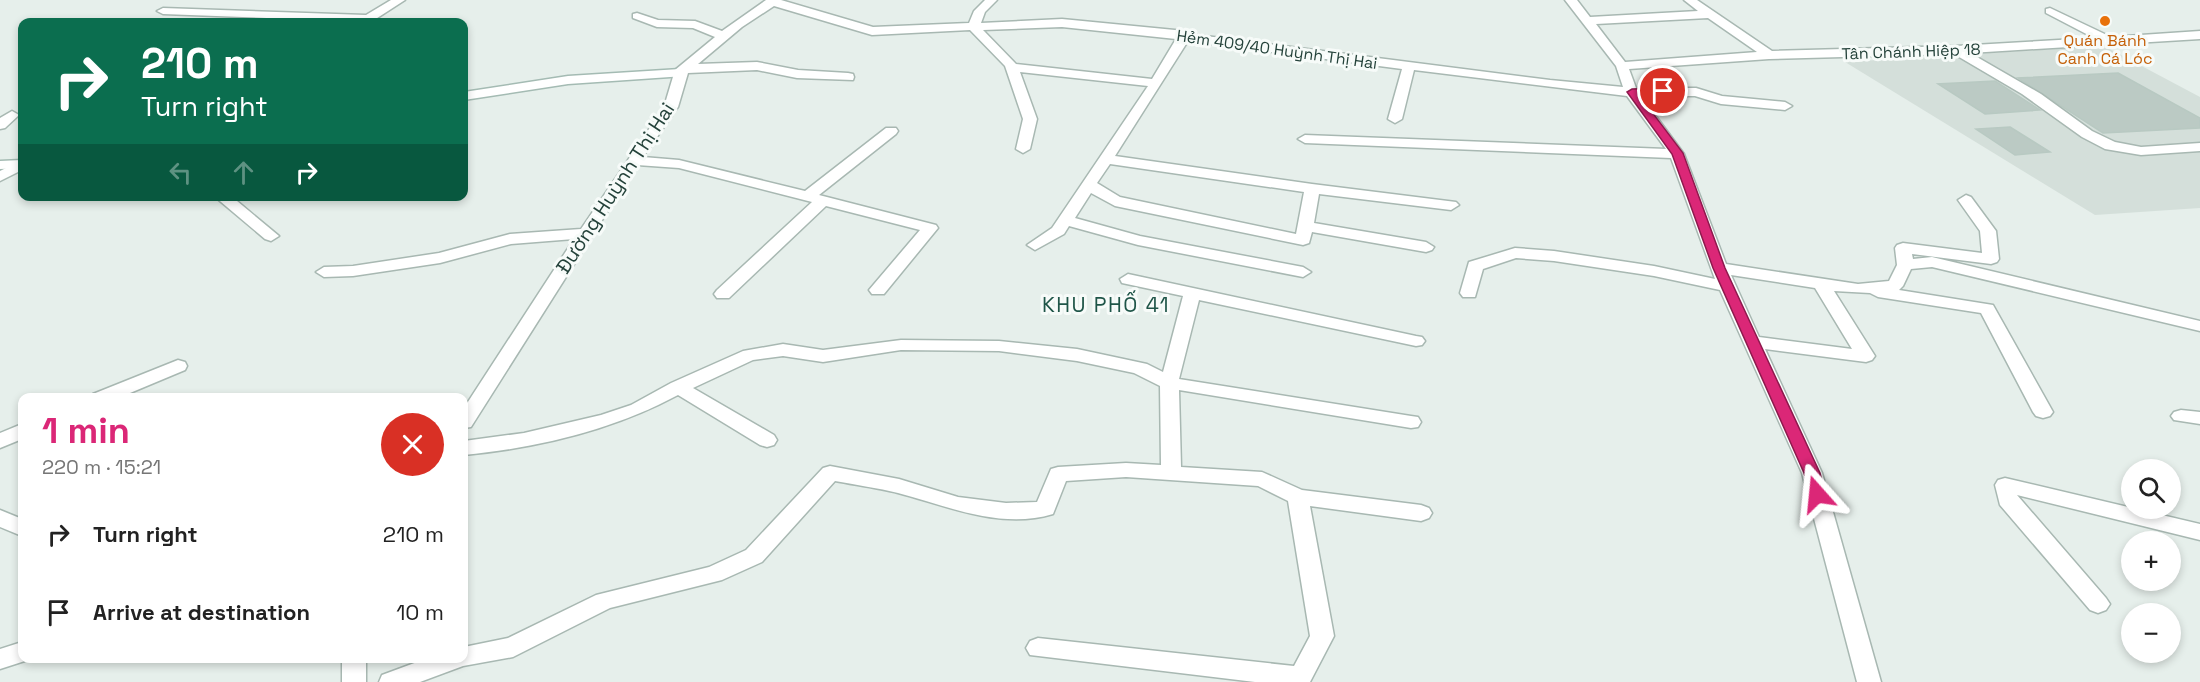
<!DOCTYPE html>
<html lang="en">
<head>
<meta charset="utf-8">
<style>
	body { margin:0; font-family:"Space Grotesk",sans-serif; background:#f2f2f2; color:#222; height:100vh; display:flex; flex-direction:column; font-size:22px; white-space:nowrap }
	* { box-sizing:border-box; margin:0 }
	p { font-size:20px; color:#767676 }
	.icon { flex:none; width:33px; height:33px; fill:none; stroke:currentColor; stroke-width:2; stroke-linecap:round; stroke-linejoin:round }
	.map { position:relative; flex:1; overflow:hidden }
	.drawer { position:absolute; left:18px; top:393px; width:450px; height:270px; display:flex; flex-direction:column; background:#fff; border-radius:12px; box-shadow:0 3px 9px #0003 }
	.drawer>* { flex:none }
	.hud { position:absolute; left:18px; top:18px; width:450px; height:183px; border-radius:12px; box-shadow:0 3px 9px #0003; background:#0b6e4f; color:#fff; overflow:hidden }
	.tools { position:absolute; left:2121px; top:459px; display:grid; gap:12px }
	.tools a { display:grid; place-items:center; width:60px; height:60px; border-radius:50%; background:#fff; box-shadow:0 3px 9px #0003; font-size:30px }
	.pin { position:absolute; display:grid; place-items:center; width:51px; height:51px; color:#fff; margin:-26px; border:3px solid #fff; border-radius:50%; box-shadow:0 2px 6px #0007 }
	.me { position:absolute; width:66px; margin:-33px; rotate:342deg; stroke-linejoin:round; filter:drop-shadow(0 0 4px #0008) }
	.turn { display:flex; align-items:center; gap:21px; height:126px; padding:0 24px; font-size:27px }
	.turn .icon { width:78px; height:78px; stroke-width:2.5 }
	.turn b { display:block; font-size:42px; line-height:51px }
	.lanes { display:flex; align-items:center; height:57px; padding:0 24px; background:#0003; justify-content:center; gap:30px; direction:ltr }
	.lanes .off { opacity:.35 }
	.round { display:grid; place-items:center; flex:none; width:63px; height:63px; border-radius:32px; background:#f2f2f2 }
	.overview { display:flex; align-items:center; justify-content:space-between; height:102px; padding:0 24px }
	h1 { font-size:36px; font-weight:700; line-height:45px; color:#db2777 }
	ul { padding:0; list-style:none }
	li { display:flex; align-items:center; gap:18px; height:78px; padding:0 24px }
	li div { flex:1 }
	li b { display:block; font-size:22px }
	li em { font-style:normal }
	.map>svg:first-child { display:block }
	.built { fill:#d4dfda }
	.building { fill:#bbcac4; stroke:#b8c9c2; stroke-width:1.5 }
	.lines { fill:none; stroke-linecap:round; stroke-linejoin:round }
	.street-casing { stroke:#a8b8b2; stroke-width:3 }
	.secondary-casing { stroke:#a4bbb3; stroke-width:3 }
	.street { fill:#fff; fill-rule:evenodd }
	.secondary { fill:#fff; fill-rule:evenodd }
	.route { fill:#db2777; stroke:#8e194d; stroke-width:1.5 }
	.food-dot { fill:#e8710a; stroke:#f7fbf9; stroke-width:2 }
	.labels { text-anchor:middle; stroke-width:6; stroke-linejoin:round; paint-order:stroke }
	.far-food-label { font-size:16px; fill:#c56008; stroke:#f7fbf9 }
	.far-street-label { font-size:16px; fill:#24423a; stroke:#f7fbf9 }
	.street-label { font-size:20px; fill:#24423a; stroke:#f7fbf9 }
	.neighbourhood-label { font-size:21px; letter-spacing:1.5px; fill:#1f5548; stroke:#f7fbf9 }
</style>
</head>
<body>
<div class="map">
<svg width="2200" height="682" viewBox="0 0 2200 682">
	<rect width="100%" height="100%" fill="#e6efeb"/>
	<path class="built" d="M2104 46 2200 97V208L2095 215 1845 62Z"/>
	<path class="building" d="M2118 73 2200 118V128L2103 133 2018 78Z
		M1995 81 2040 110 1985 114 1938 84Z
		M2010 127 2050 152 2015 155 1976 129Z"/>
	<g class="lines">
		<defs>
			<path id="street" d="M391 0H405L371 22 163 14 157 11 163 8 366 15Z
				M766 0H781L873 27 969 23 974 11 985 0H997L985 12 981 23 1062 19 1185 31 1190 34 1550 80 1623 87 1616 66 1565 0H1577L1590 17 1698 11 1684 0H1697L1772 51 1956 46 2094 38 2046 13V9L2050 8 2111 37 2200 31V39L1970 53 2041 94 2092 131 2115 142 2141 147 2200 143V151L2141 155 2105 149 2082 137 2022 94 1954 54 1769 59 1629 69 1636 88H1696L1722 96 1785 102 1792 106 1785 110 1721 104 1695 96H1641L1684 154 1726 264 1858 284 1889 281 1897 265 1895 248 1897 245 1903 243 1982 253 1980 231 1958 200 1966 195 1971 197 1996 231 1999 259 1997 262 1991 264 1912 254 1913 259 1932 257 2200 321V331L1932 267 1911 269 1903 286 1899 290 1993 305 2053 412 2050 416 2043 418 2036 416 2033 412 1981 313 1878 297 1870 293 1834 291 1875 356 1872 360 1866 362 1765 349 1822 473 1881 682H1857L1802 473 1720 290 1654 276 1554 261 1516 258 1483 269 1475 297H1463L1460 293 1469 262 1515 248 1554 251 1654 266 1715 279 1671 158 1305 143 1298 139 1305 135 1666 149 1627 96 1414 70 1402 119 1395 123 1388 119 1402 69 1188 41 1115 156 1312 184 1456 202 1459 205 1451 210 1319 194 1314 223 1426 242 1434 247 1432 250 1426 252 1312 232 1309 243 1303 245 1115 206 1091 193 1075 218 1140 236 1303 267 1311 272 1303 277 1138 245 1069 226 1064 234 1035 250 1027 245 1052 228 1148 86 1020 72 1037 119 1030 149 1023 153 1016 149 1023 119 1005 66 970 30 872 35 774 6 742 27 698 64 757 62 798 70 848 73 853 74 854 77 853 80 797 78 757 70 688 73 678 107 643 157 679 160 805 191 886 128H896L898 131 896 134 819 195 936 225 938 228 884 294H872L869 290 920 230 826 206 729 298H717L714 294 717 290 812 202 679 168 637 165 471 427 464 428V408L574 239 511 244 440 263 353 276 324 277 316 272 324 267 353 266 439 253 510 234 581 229 664 107 675 70 715 37 693 28 657 27 633 18V14L637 13 658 20 695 21 722 31ZM1708 18 1757 52 1625 62 1596 24ZM1062 27 1176 39 1152 79 1016 64 983 30ZM1110 164 1304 192 1296 234 1120 197 1097 183ZM1731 275 1815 288 1852 349 1759 337Z
				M12 111 19 115 5 128 0 129V118Z
				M22 160V170L0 181V171Z
				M214 196H231L279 236 271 241 265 239Z
				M1128 274 1416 336 1422 337 1425 341 1422 345 1416 346 1199 300 1179 379 1411 416 1418 417 1421 422 1418 427 1411 428 1179 390 1181 467 1262 472 1302 490 1421 505 1429 508 1432 513 1429 518 1421 521 1310 506 1334 636 1310 682H1255L1030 655 1026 648 1030 641 1038 638 1294 666 1310 636 1288 501 1258 486 1126 477 1066 481 1053 514C1001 530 947 506 898 493 878 488 856 485 835 481L762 562 722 580 610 608 513 657 463 666 420 682H379L382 675 428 658H464V647L508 638 596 595 709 567 746 550 823 468 830 466 899 479 958 497 1006 503 1037 502 1051 469 1058 467 1126 463 1161 465 1160 386 1134 373 1077 361 999 351 901 350 823 362 783 356 753 360 693 388 774 435 777 440 774 445 767 447 760 445 678 395C613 430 537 448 464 455V441L524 433 601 415 631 405 671 383 743 351 783 344 823 350 901 340 999 341 1077 349 1147 364 1163 372 1183 296 1122 283 1120 279Z
				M178 360 185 362 187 366 185 370 118 398H91L93 394Z
				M2181 410 2200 412V424L2174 420 2171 416 2174 412Z
				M22 424V439L0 448V433Z
				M2005 478 2200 524V540L2017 495 2106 598 2110 604 2106 610 2098 613 2090 610 2000 505 1995 485 1998 480Z
				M0 510 22 519V536L0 527Z
				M22 642V658L31 659 0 669V649Z
				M342 658H366V682H342Z"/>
			<path id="secondary" d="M680 69 685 70 686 73 685 76 568 84 464 100V92L568 76Z
				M22 160V168L0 169V161Z"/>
		</defs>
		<use href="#street" class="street-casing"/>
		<use href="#secondary" class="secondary-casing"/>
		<use href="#street" class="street"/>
		<use href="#secondary" class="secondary"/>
	</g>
	<path class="route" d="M1663 88 1667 89V93L1639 95 1683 153 1725 268 1820 473 1825 494 1823 498H1812L1804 473 1713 268 1672 154 1627 92 1632 89Z"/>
	<circle class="food-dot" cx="2105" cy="21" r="6"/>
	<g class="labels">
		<g class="far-food-label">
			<text x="2105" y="46">Quán Bánh<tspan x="2105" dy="18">Canh Cá Lóc</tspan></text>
		</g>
		<g class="far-street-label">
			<text transform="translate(1277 49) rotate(8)" y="6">Hẻm 409/40 Huỳnh Thị Hai</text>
			<text transform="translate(1911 51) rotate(-2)" y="6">Tân Chánh Hiệp 18</text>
		</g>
		<g class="street-label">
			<text transform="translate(615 188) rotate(-57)" y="7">Đường Huỳnh Thị Hai</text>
		</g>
		<g class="neighbourhood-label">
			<text x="1106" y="312">KHU PHỐ 41</text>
		</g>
	</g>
</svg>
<div class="tools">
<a><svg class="icon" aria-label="search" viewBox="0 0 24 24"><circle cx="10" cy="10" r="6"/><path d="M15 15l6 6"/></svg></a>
<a>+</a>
<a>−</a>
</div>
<div class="pin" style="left:1663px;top:91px;background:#d93025"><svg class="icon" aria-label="arrive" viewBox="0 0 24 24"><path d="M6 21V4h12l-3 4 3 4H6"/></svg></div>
<svg class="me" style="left:1817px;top:494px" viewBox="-20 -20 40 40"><path d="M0-17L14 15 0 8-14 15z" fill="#db2777" stroke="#fff" stroke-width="4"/></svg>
<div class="hud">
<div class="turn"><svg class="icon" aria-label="right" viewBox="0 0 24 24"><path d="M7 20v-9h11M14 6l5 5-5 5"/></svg><div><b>210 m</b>Turn right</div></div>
<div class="lanes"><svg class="icon off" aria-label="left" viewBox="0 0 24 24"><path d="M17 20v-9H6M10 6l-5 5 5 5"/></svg><svg class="icon off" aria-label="ahead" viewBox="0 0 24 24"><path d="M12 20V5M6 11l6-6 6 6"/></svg><svg class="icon" aria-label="right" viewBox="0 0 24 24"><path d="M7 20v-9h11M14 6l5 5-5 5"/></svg></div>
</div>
<section class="drawer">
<div class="overview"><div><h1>1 min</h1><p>220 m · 15:21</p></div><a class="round" style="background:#d93025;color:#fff"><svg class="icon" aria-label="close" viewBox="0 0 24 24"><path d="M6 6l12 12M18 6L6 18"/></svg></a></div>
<ul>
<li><svg class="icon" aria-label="right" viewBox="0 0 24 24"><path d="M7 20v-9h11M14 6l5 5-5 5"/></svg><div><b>Turn right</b></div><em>210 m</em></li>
<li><svg class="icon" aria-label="arrive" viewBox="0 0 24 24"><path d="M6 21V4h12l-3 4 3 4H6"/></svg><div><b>Arrive at destination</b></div><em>10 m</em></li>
</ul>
</section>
</div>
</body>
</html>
